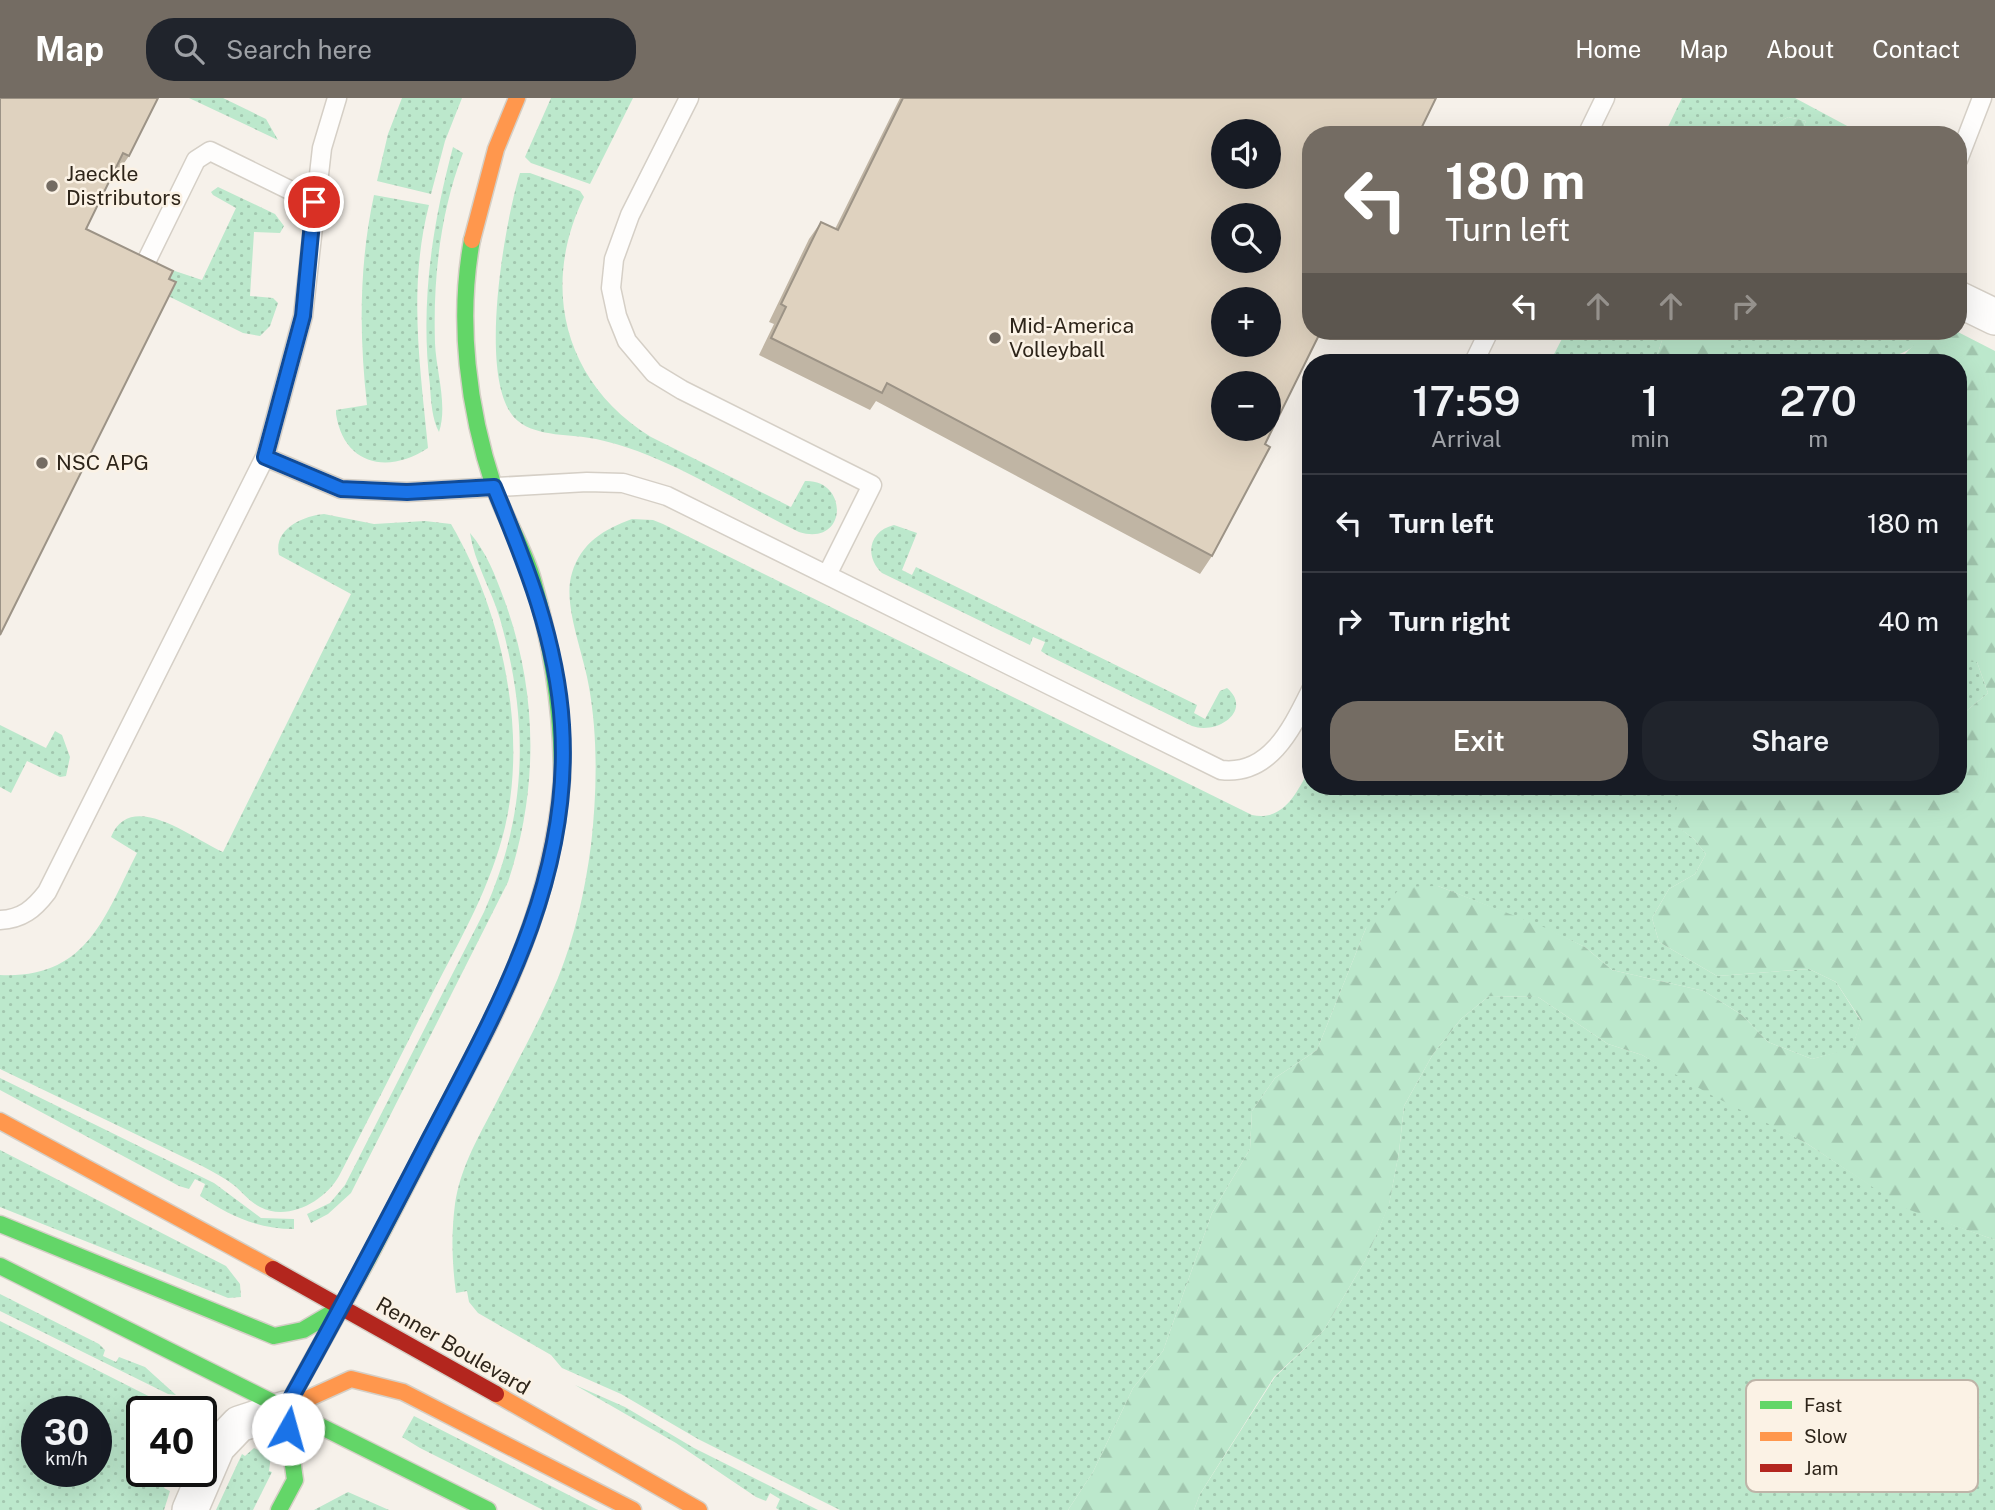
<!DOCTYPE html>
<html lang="en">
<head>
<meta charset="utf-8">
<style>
	body { margin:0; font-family:"Public Sans",sans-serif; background:#20242c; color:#f1f3f6; height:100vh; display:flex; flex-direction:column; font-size:26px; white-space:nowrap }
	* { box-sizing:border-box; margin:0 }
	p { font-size:23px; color:#9ea1a6 }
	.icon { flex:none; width:38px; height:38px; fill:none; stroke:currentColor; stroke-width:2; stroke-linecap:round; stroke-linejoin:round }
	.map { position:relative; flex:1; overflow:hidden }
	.sheet { position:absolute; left:1302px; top:256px; width:665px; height:441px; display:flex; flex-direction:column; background:#171b24; border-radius:28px; box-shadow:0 7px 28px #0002 }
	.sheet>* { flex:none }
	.guide { position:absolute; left:1302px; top:28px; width:665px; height:214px; border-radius:28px; box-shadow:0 7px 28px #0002; background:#746c63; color:#fff; overflow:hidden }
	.tools { position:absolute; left:1211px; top:21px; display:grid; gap:14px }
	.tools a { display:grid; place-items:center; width:70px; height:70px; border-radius:50%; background:#171b24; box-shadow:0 7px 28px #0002; font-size:35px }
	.speed { position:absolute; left:21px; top:1298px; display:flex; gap:14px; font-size:35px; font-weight:700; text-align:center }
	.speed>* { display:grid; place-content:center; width:91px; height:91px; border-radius:50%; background:#171b24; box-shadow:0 7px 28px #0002; line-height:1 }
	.speed small { font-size:18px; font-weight:400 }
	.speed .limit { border:4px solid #111; border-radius:10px; background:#fff; color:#111 }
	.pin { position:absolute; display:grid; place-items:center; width:60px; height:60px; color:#fff; margin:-30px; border:4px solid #fff; border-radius:50%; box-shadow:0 2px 7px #0007 }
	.me { position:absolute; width:77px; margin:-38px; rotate:7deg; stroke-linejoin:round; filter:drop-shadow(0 0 5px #0008) }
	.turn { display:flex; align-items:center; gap:24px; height:147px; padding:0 28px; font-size:32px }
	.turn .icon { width:91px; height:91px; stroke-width:2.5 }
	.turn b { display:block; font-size:49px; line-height:60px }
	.lanes { display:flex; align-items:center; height:66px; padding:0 28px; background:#0003; justify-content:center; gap:35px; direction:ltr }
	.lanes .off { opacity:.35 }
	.eta { display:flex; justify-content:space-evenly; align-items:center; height:119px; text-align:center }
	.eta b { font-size:42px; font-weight:600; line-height:49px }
	.action { display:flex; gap:14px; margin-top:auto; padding:14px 28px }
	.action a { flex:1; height:80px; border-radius:28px; background:#746c63; color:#fff; font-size:28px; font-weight:600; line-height:80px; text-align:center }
	.action a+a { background:#20242c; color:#f1f3f6 }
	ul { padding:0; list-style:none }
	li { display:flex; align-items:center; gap:21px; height:98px; padding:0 28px; border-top:2px solid #363941 }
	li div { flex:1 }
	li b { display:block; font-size:26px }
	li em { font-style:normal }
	header { display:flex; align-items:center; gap:42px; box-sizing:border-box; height:98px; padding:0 35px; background:#746c63; color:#fff }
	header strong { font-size:33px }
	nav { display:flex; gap:38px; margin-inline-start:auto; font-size:24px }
	.search { width:490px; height:63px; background:#20242c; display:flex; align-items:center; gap:18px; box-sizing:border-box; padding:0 24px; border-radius:28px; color:#9ea1a6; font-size:26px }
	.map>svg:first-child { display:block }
	.grass { fill:url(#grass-dots); fill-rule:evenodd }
	.forest { fill:url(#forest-firs) }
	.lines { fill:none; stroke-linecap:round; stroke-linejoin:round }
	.lane-casing { stroke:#d5cfc6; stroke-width:21 }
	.street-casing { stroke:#d5cfc6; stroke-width:38 }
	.fast-casing { stroke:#d5cfc6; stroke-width:19 }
	.slow-casing { stroke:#d5cfc6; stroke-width:19 }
	.jam-casing { stroke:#d5cfc6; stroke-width:19 }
	.lane { stroke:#fefdfc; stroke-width:18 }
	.street { stroke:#fefdfc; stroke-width:35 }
	.fast { stroke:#63d668; stroke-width:16 }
	.slow { stroke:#ff974d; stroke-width:16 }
	.jam { stroke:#b3261e; stroke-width:16 }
	.wall { fill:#c0b5a4 }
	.building { fill:#dfd2bf; stroke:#9c9386; stroke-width:2; fill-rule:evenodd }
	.route-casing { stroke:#114b97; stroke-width:18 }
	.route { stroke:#1a73e8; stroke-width:12 }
	.poi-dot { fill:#746c63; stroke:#fbf2e5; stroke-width:2.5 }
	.labels { text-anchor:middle; stroke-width:5; stroke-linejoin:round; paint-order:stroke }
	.poi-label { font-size:21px; fill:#2e251a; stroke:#fbf2e5; text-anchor:start }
	.street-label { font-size:21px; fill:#2e251a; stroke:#fbf2e5 }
	.key { fill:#fbf2e5; stroke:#beb4a8; stroke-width:2 }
	.key-label { font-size:19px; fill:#2e251a }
</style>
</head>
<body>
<header>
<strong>Map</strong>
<div class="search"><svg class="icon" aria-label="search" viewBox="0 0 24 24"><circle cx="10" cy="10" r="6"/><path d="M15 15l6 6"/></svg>Search here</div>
<nav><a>Home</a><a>Map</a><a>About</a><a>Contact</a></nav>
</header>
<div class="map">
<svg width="1995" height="1412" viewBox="0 0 1995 1412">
	<defs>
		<pattern id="grass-dots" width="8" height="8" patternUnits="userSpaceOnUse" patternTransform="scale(1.75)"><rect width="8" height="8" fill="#bce8cc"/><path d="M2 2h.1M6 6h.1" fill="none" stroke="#a2c7af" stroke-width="1.8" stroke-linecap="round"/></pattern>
		<pattern id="forest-firs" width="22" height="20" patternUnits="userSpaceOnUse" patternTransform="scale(1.75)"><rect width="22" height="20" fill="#bce8cc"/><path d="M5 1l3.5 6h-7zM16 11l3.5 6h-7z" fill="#a2c7af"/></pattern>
	</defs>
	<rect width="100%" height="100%" fill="#f6f1ea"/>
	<path class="grass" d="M189 0H223L266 21 278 42Z
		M402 0H462L445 43 431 96 377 83 388 36Z
		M551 0H633L590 86 531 65 525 59Z
		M1682 0H1795L1864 37H1800L1806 23 1788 19 1757 37H1664Z
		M453 49 463 55C440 115 433 181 435 245 436 273 448 307 439 334 432 321 431 303 430 288 420 206 432 128 453 49Z
		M520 75H530L580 93 584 99C540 189 564 285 651 339L791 409 805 383C849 381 848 449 799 434 733 402 667 356 596 341 572 336 537 339 518 323 475 288 505 123 520 75Z
		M218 89 275 116 284 128 280 135 254 134 250 198 273 200 278 205 270 228 260 238 243 235 160 194 172 172 202 182 236 110 213 97 211 94Z
		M374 97 429 107C408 189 420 267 428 350 389 376 344 368 336 316V312L367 307C359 236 359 167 374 97Z
		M1566 233H1665L1655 264H1550Z
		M1737 233H1927C1912 255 1903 253 1882 264H1716L1720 253Z
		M324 416 374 426 425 423 451 426C501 511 528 631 505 729 491 788 461 840 433 894 402 955 371 1017 339 1078 325 1103 288 1124 260 1109 250 1104 243 1095 235 1088 225 1080 213 1074 202 1068L0 971V877C87 881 104 820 137 755L111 739C131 690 194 742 223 754L351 496 279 457C273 431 303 418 324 416Z
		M632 421 653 422 663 426 1252 717C1285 724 1298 692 1311 668V688H1684L1673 725 1694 741 1706 756 1695 776 1669 791 1652 820 1659 844 1717 878 1809 871 1836 884 1861 923 1852 951 1812 961 1768 944 1742 917 1704 893 1612 872 1585 849 1546 831 1438 788 1366 830 1317 952 1275 980 1252 1013 1250 1051 1212 1115 1163 1253 1133 1290 1093 1374 1068 1412H840L698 1341 621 1296 562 1270 551 1257 478 1215 469 1204 467 1193 456 1195C452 1165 451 1137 455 1106 460 1072 476 1043 492 1013 514 969 539 925 558 880 575 838 585 793 591 747 597 696 598 639 589 589 584 556 562 506 572 475 581 445 604 431 632 421Z
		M894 427 917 435 902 472 912 477 916 469 1197 607 1194 615 1205 621 1220 593 1227 590C1253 612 1218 637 1192 628L1047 557 1041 553 1045 544 1033 539 1030 547 882 475C864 458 869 433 894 427Z
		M470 435C487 455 495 477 504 501 538 593 539 691 508 784L351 1095 328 1116 311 1125 307 1116 330 1105 345 1087 484 814C528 716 529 623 500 521 492 493 474 464 470 435Z
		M1958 564H1977L1988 595 1958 620Z
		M0 627 46 650 55 633 62 637 70 659 66 678 60 679 27 663 11 695 0 689Z
		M1489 898 1538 899 1608 946 1642 957 1806 1045 1904 1109 1995 1142V1412H1194L1200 1396 1275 1279 1324 1232 1366 1161 1389 1106 1399 1054 1404 1008 1433 956 1461 921Z
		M0 980 214 1085 261 1120 294 1121V1131C258 1131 230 1118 200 1098L205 1086 195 1081 189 1091 179 1088 0 992Z
		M0 1052 226 1168 240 1186 241 1199 228 1200 0 1109Z
		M0 1196 99 1246 105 1252 103 1258 116 1264 119 1259 145 1269 176 1297 168 1296 0 1213Z
		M0 1223 180 1314H142V1374H181L173 1385 168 1383 164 1390 170 1393 164 1412H0ZM37 1314H96V1374H37Z
		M575 1287 625 1309 694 1350 818 1412H779L776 1410 780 1401 770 1395 766 1403 756 1399 676 1345Z
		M414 1318 598 1412H543L420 1350 402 1339Z
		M254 1350 271 1358 269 1373 272 1374 253 1412H216L242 1356 245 1358Z
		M348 1394 389 1412H314Z"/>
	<path class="forest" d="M1788 19 1806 23 1800 37H1757Z
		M1665 233H1737L1716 264H1655Z
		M1927 233H1956L1995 253V1142L1904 1110 1806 1045 1711 997 1642 957 1608 946 1538 899 1489 898 1461 921 1433 956 1404 1008 1399 1054 1389 1107 1366 1161 1324 1232 1274 1279 1200 1396 1194 1412H1068L1093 1374 1133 1290 1163 1253 1212 1115 1250 1051 1252 1013 1275 980 1317 952 1366 830 1401 789 1438 788 1546 830 1585 849 1612 872 1704 893 1742 917 1768 944 1812 961 1852 950 1861 922 1836 884 1809 871 1717 878 1659 844 1652 820 1669 791 1695 776 1706 756 1694 741 1672 725 1684 688H1958V620L1988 595 1977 564H1958V264H1882L1905 256Z"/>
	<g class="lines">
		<defs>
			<path id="lane" d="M689 0 630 117 614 161 611 190 617 218 627 243 654 275 682 292 872 387 827 477
				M1587 37 1605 0
				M1958 62 1982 0
				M144 168 196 62 210 53 314 104
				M1474 264 1489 233
				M265 359 341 391 407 394 587 384 623 385 667 398 1221 672C1270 678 1292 630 1311 592
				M0 822C22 821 34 811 47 794L265 359 303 218 322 50 337 0"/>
			<path id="street" d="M1958 201 1995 219
				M190 1412 217 1349 239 1326 285 1311"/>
			<path id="fast" d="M472 142C457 223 468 311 494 389 505 421 524 450 533 482 552 548 562 613 562 681
				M0 1126 274 1238 303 1232 342 1209
				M0 1168 488 1412
				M279 1412 295 1382 285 1311 368 1161 479 947"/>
			<path id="slow" d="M472 142 496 51 517 0
				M479 947C523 862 554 777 562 681
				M0 1023 273 1171
				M496 1296 699 1412
				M285 1311 351 1281 403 1294 633 1412"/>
			<path id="jam" d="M273 1171 496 1296"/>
		</defs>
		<use href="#lane" class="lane-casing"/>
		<use href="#street" class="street-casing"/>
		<use href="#fast" class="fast-casing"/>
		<use href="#slow" class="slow-casing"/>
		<use href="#jam" class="jam-casing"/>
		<use href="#lane" class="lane"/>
		<use href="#street" class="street"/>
		<use href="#fast" class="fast"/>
		<use href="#slow" class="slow"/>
		<use href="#jam" class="jam"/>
	</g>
	<path class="wall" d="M0 0 129 58 120 71 116 70 86 131Z
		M900 0H1436L1265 346 1212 458 1200 476 876 303 870 312 759 257 774 226 769 224 809 141 821 124 835 131Z"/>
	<path class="building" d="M0 0H158L129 58 123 55 86 131 173 173 169 181 176 184 0 537Z
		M903 0H1436L1418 37H1311V233H1321L1265 346 1270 349 1212 458 887 285 882 295 771 240 786 209 781 206 821 124 838 132ZM1223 33H1269V79H1223ZM1223 117H1269V163H1223ZM1223 201H1269V247H1223ZM1223 285H1269V331H1223Z"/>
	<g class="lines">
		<defs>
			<path id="route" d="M288 1331 285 1311C335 1222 383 1131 430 1040 499 908 572 782 562 627 557 543 526 466 494 389L407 394 341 391 265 359 303 218 314 104"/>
		</defs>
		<use href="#route" class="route-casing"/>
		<use href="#route" class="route"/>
	</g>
	<g class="poi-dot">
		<circle cx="52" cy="88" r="7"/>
		<circle cx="995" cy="240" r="7"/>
		<circle cx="42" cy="365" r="7"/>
	</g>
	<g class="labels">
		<g class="poi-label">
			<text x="66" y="83">Jaeckle<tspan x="66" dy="24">Distributors</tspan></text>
			<text x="1009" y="235">Mid-America<tspan x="1009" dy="24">Volleyball</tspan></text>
			<text x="56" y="372">NSC APG</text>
		</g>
		<g class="street-label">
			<text transform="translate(453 1248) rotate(30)" y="7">Renner Boulevard</text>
		</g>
	</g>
	<rect x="1746" y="1282" width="232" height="112" rx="10" class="key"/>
	<rect x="1760" y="1303" width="32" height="8" fill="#63d668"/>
	<rect x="1760" y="1334" width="32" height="9" fill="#ff974d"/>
	<rect x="1760" y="1366" width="32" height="8" fill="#b3261e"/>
	<g class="key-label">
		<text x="1804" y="1314">Fast</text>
		<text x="1804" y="1345">Slow</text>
		<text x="1804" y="1377">Jam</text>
	</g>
</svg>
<div class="tools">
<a><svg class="icon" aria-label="sound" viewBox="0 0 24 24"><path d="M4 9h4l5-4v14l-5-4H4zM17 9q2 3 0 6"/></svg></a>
<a><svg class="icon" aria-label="search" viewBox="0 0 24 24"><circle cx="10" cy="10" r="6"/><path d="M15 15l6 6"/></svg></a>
<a>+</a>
<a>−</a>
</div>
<div class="speed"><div>30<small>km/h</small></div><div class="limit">40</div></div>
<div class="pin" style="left:314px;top:104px;background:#d93025"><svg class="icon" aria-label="arrive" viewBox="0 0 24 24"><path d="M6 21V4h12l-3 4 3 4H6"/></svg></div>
<svg class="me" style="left:288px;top:1331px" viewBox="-20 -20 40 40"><circle r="19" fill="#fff"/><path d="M0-13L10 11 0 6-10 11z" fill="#1a73e8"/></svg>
<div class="guide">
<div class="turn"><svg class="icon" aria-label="left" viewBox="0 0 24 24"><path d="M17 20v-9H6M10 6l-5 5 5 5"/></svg><div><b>180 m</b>Turn left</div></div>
<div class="lanes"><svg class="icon" aria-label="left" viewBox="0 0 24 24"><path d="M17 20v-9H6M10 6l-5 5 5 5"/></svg><svg class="icon off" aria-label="ahead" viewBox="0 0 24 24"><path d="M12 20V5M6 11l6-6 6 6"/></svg><svg class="icon off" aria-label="ahead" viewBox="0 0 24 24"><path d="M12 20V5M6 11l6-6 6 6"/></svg><svg class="icon off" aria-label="right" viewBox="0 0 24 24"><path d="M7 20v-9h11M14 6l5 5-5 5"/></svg></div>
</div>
<section class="sheet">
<div class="eta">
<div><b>17:59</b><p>Arrival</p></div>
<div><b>1</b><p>min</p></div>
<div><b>270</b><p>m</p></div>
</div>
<ul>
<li><svg class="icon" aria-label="left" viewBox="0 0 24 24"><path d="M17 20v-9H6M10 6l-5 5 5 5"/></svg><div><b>Turn left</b></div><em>180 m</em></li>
<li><svg class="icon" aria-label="right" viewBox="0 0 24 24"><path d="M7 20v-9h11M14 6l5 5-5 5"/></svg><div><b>Turn right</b></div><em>40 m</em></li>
</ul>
<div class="action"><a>Exit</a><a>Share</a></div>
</section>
</div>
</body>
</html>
